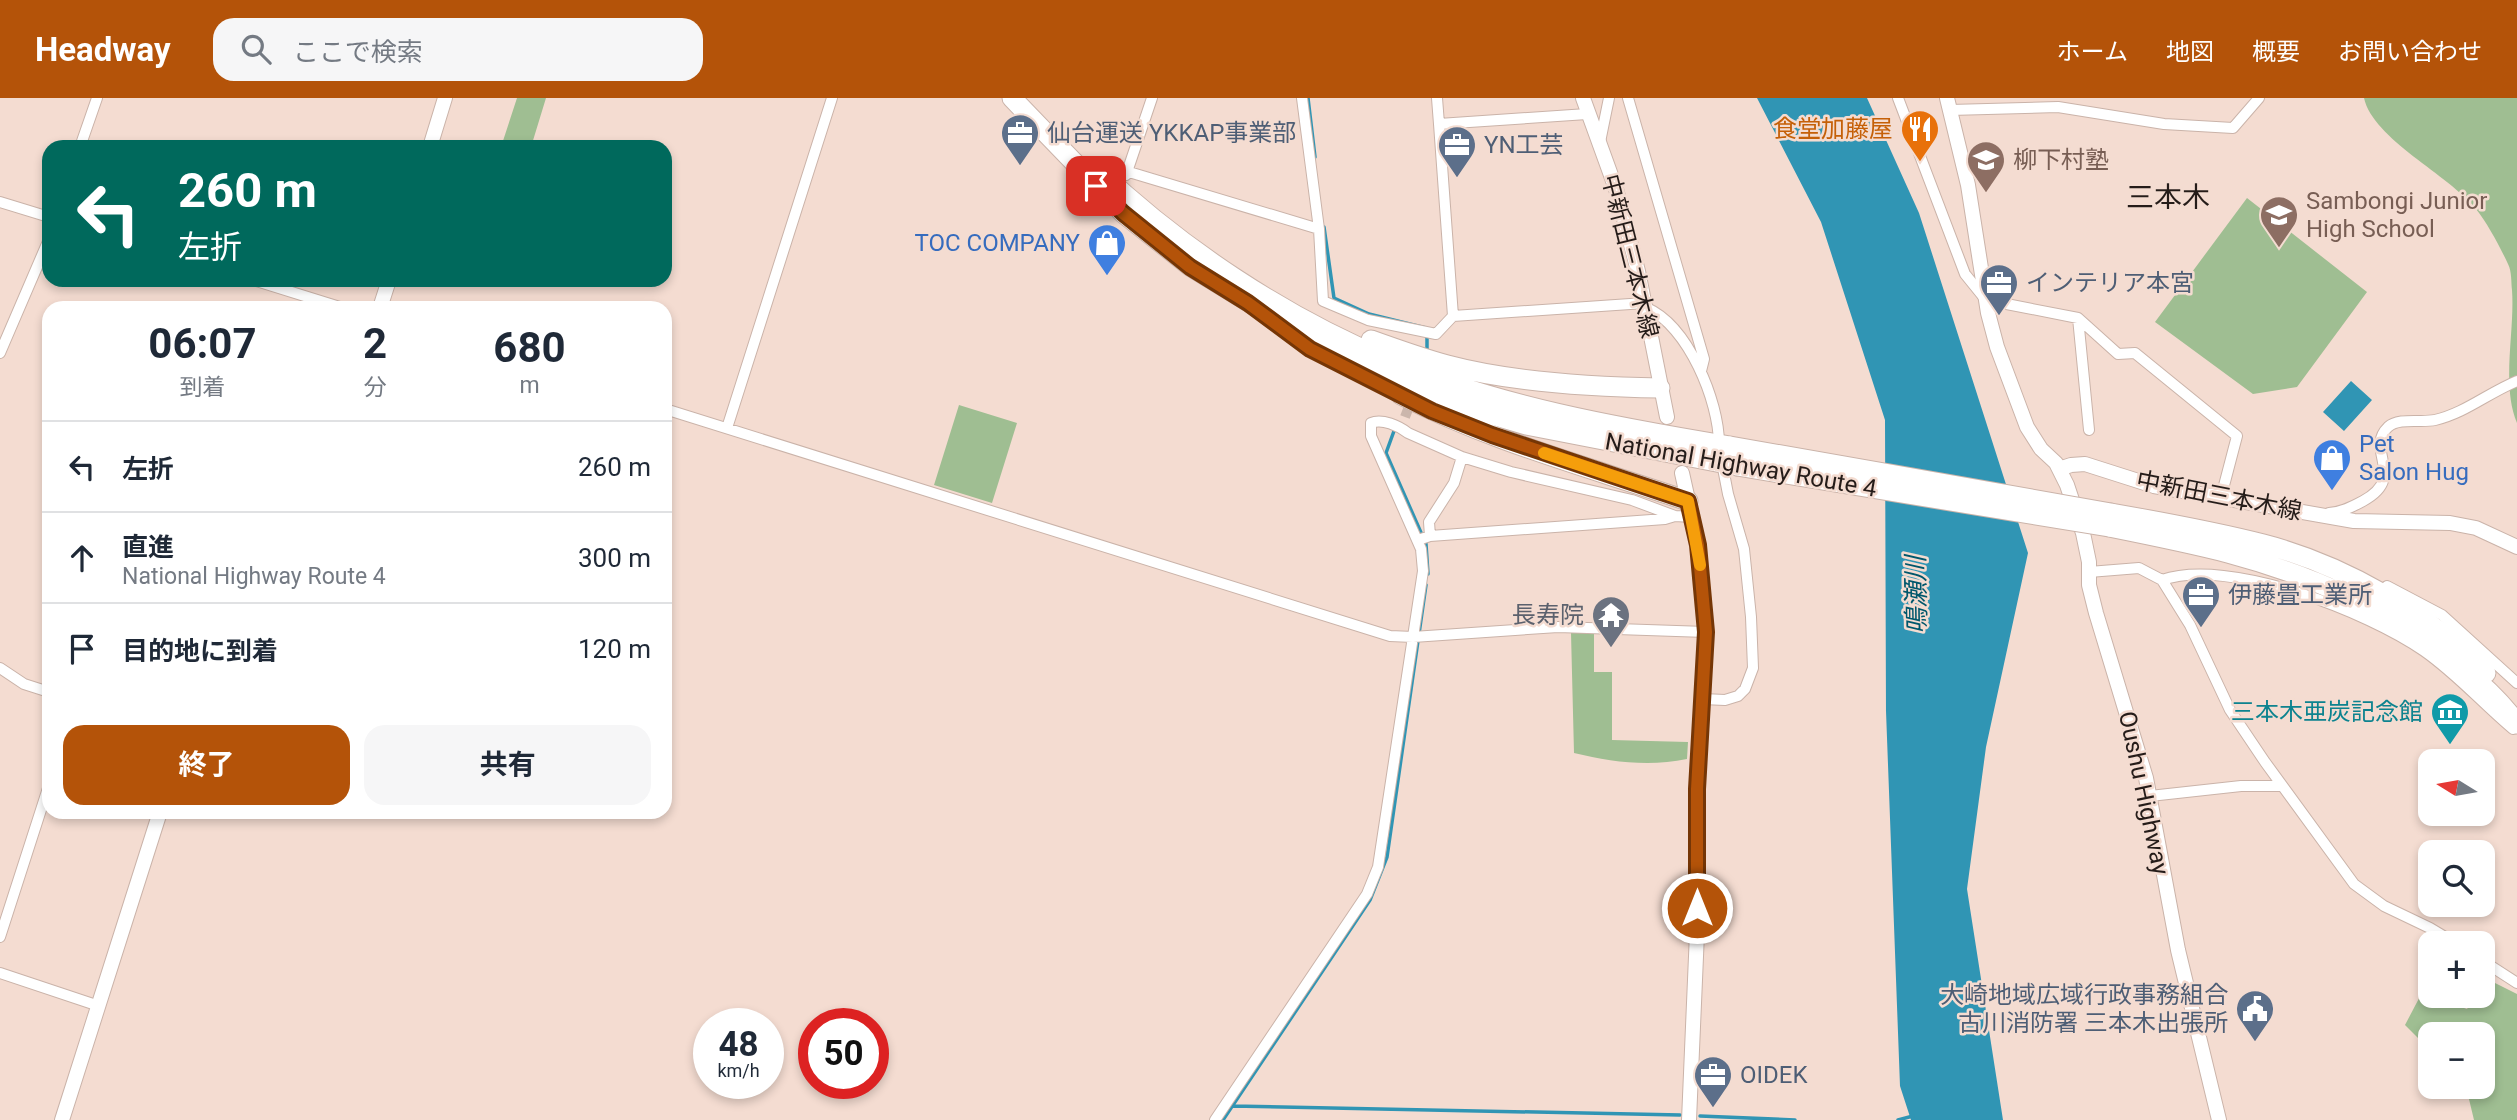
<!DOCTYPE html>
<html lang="ja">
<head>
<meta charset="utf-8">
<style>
	body { margin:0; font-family:Roboto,"Noto Sans JP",sans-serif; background:#f6f6f7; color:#1f2937; height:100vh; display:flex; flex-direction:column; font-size:26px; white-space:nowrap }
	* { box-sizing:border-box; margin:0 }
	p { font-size:23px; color:#747a83 }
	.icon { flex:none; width:38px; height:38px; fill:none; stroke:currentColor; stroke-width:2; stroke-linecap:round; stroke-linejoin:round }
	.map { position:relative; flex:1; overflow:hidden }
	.panel { position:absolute; left:42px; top:203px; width:630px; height:518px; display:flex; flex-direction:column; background:#fff; border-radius:21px; box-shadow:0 4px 10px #0003 }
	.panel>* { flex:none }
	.guide { position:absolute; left:42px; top:42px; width:630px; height:147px; border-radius:21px; box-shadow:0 4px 10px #0003; background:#00695c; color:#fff; overflow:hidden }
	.needle { width:46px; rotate:281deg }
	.buttons { position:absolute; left:2418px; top:651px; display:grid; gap:14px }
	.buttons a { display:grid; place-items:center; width:77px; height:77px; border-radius:14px; background:#fff; box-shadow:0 4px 10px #0003; font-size:35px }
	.speed { position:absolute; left:693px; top:910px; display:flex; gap:14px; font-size:35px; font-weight:700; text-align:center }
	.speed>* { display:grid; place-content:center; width:91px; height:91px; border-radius:50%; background:#fff; box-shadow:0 4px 10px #0003; line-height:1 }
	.speed small { font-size:18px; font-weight:400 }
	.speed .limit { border:10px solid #d22; background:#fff; color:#111 }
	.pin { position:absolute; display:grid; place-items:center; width:60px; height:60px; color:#fff; margin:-30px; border-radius:14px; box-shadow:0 4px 10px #0006 }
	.me { position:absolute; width:77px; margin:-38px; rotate:0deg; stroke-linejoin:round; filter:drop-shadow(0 0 5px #0008) }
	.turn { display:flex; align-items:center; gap:24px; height:147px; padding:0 21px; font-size:32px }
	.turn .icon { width:91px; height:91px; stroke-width:2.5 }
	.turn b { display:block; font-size:49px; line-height:60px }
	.eta { display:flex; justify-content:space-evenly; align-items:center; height:119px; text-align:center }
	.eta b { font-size:42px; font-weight:700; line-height:49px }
	.primary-button { display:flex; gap:14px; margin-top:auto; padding:14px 21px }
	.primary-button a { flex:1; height:80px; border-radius:21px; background:#b45309; color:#fff; font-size:28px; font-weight:700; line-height:80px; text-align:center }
	.primary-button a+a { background:#f6f6f7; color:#1f2937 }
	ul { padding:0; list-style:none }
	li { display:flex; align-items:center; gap:21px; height:91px; padding:0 21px; border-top:2px solid #e0e1e3 }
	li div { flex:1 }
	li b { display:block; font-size:26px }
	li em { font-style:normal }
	header { display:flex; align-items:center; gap:42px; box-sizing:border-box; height:98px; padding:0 35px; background:#b45309; color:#fff }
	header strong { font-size:33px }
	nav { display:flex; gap:38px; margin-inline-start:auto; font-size:24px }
	.search { width:490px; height:63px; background:#f6f6f7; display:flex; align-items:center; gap:18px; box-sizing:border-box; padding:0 24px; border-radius:21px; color:#747a83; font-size:26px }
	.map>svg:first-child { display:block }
	.green { fill:#9fbe92 }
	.water { fill:#3095b4 }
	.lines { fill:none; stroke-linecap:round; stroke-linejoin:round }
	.stream { stroke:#3095b4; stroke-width:3.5 }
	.street-tunnel { stroke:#cbb6ac; stroke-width:10; stroke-dasharray:10 5; stroke-linecap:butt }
	.street-casing { stroke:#cab3a9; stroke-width:12 }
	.secondary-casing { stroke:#cab3a9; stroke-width:16 }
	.highway-casing { stroke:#cab3a9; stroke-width:21 }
	.street { stroke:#fff; stroke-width:10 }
	.secondary { stroke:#fff; stroke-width:14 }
	.highway { stroke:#fff; stroke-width:19 }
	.highway-bridge-casing { stroke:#cab3a9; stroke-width:21; stroke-linecap:butt }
	.highway-bridge { stroke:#fff; stroke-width:19 }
	.route-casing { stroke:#753606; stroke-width:18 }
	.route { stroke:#b45309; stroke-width:12 }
	.slow { stroke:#f59e0b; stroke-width:12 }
	.labels { text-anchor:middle; stroke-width:5; stroke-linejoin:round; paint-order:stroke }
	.food-label { font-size:24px; fill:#c56008; stroke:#f4dcd1; text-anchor:end }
	.service-label { font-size:24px; fill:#4e5e75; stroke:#f4dcd1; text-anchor:start }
	.education-label { font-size:24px; fill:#785e54; stroke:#f4dcd1; text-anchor:start }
	.shop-label { font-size:24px; fill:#366cbe; stroke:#f4dcd1; text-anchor:end }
	.street-label { font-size:24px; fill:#251c19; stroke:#f4dcd1 }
	.worship-label { font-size:24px; fill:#5b616d; stroke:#f4dcd1; text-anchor:end }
	.culture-label { font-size:24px; fill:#0d838f; stroke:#f4dcd1; text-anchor:end }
	.water-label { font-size:26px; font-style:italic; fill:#00576c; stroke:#f4dcd1 }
	.quarter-label { font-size:28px; fill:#251c19; stroke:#f4dcd1 }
</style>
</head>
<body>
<header>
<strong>Headway</strong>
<div class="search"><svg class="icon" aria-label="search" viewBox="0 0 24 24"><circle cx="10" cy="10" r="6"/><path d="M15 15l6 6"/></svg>ここで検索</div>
<nav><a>ホーム</a><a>地図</a><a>概要</a><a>お問い合わせ</a></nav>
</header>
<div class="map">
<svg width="2517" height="1022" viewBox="0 0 2517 1022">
	<rect width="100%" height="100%" fill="#f4dcd1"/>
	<path class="green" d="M517 0H546L531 49H501Z
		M2364 0H2517V325C2501 287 2515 233 2512 192 2511 184 2512 174 2508 166 2500 149 2488 126 2476 111 2449 77 2373 41 2364 0Z
		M2247 100 2367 194 2297 289 2253 296 2155 224Z
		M959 307 1017 325 992 405 934 387Z
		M1594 534V574H1612V642L1688 644 1687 661C1649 669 1611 664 1574 655L1571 535Z
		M2487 881 2517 896V1022H2474L2468 997 2462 989H2483V936H2431V953L2405 927 2426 887 2431 889V898H2438V901L2467 911 2476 898H2483V886Z"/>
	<path class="water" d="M1757 0H1867L1919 115 2028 455 1986 649 1967 791 2003 1022H1911L1900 988 1886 613 1885 322 1821 124Z
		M2351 283 2372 302 2344 333 2323 314Z"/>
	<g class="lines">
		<path class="stream" d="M1308 0 1315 59
			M1324 129 1334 200 1369 216 1426 230
			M1427 251V238
			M1394 333 1386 355 1426 446 1428 476
			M1232 1008 1680 1017
			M1700 1018 1795 1022
			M1223 1022 1370 802 1387 759 1426 487
			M1898 1022 1913 1018"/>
		<path class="street-tunnel" d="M1405 319 1413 298"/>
		<defs>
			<path id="street" d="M1302 0 1319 131 1323 203 1368 222 1436 236 1453 218 1439 26 1587 16
				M1437 0 1439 26
				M1628 0 1704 261 1701 273
				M1898 0 1965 176 1986 202 2078 220 2118 256 2135 255 2237 338 2221 399
				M1950 12 2058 9 2164 26 2233 30 2259 0
				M1600 44 1609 0
				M80 49 97 0
				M1129 74 1319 131
				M1126 77 1152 0
				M0 104 49 119
				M253 182 343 210
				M1647 210C1688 228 1719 303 1719 346
				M1453 218 1645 205
				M2078 220 2089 332
				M0 255 49 141
				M665 311 1390 538 1413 539 1558 529 1706 534
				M727 330 832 0
				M2329 415C2342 414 2352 409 2363 403 2408 379 2364 352 2388 329 2399 319 2421 325 2435 322 2465 315 2488 295 2517 283
				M1430 438 1429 424 1454 385 1462 359
				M1418 442 1430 438 1665 421 1675 418
				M2089 474 2139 470 2162 482 2190 527 2230 612 2265 664 2354 786 2384 808 2430 830 2455 845
				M2162 482C2229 459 2368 514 2424 553 2457 576 2482 605 2513 631
				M2387 488 2442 517 2517 585
				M0 570 24 586 49 594
				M1703 601 1725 602 1738 598 1745 591 1753 570 1751 519 1744 451 1728 396 1722 365
				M2150 698 2241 688H2282
				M0 839 49 687
				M2483 863 2517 885
				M0 875 99 908
				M1215 1022 1367 796 1378 769 1423 473 1421 451 1371 338V325C1382 320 1399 328 1408 335L1462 359 1511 374 1632 402 1675 418 1692 419"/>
			<path id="secondary" d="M1583 0 1616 91 1638 173 1667 319
				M1947 0 1968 87 1988 215 1997 249 2027 329 2041 351 2056 365 2067 387 2083 435 2089 464V487L2096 515 2146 680 2178 852 2219 1022
				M430 49 445 0
				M380 210 389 182
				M2059 371 2071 367 2085 366 2154 388 2354 423 2450 425 2476 430 2517 449
				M1682 375 1698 447 1706 534 1697 691V835L1689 1022
				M62 1022 160 714"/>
			<path id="highway" d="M1012 0 1123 115 1190 168 1314 244 1383 278 1455 306 1526 327 1737 368
				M1097 71C1180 150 1284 219 1390 263 1498 308 1615 329 1730 348
				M1371 242C1396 251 1421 260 1447 267 1511 284 1595 289 1660 290
				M1401 297C1492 344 1592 370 1688 403
				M2111 415C2162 424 2213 433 2263 446 2341 466 2431 516 2486 575
				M2109 429C2149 437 2189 445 2228 455 2311 477 2396 514 2461 569 2482 586 2502 604 2517 626"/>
		</defs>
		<use href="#street" class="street-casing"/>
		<use href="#secondary" class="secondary-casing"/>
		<use href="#highway" class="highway-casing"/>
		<use href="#street" class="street"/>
		<use href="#secondary" class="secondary"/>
		<use href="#highway" class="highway"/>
		<defs>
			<path id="highway-bridge" d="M1730 348 2111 415
				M1737 368 2109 429"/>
		</defs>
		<use href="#highway-bridge" class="highway-bridge-casing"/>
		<use href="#highway-bridge" class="highway-bridge"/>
	</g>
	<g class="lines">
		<defs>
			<path id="route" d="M1096 88 1123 115 1190 169 1248 205 1310 251 1432 313 1492 337 1688 403 1698 447 1706 534 1697 691V810"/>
		</defs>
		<use href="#route" class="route-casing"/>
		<use href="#route" class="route"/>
		<path class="slow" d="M1544 355 1688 403 1700 467"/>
	</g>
	<defs>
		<symbol id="restaurant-pin" viewBox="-11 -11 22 30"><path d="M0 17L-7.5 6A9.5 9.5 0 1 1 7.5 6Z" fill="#e8710a" stroke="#f4dcd1"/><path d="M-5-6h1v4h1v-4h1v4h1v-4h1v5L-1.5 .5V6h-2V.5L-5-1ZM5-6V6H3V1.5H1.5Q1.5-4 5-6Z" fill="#fff"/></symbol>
		<symbol id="office-pin" viewBox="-11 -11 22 30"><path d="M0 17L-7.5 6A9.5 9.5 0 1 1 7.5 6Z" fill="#5c6f8a" stroke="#f4dcd1"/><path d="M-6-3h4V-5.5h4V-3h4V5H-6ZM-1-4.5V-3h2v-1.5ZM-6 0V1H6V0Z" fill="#fff"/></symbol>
		<symbol id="school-pin" viewBox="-11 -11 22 30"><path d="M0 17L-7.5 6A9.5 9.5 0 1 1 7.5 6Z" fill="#8d6e63" stroke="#f4dcd1"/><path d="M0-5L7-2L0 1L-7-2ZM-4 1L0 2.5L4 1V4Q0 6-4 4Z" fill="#fff"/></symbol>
		<symbol id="shop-pin" viewBox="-11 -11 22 30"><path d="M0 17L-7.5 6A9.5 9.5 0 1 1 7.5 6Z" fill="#3f7fe0" stroke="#f4dcd1"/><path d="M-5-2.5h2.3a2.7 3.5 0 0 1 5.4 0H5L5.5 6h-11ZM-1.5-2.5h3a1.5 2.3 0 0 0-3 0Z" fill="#fff"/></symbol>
		<symbol id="temple-pin" viewBox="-11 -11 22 30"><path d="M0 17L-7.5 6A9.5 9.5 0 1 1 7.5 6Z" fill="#6b7280" stroke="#f4dcd1"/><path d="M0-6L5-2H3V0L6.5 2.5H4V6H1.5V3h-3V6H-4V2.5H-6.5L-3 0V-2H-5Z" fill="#fff"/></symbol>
		<symbol id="museum-pin" viewBox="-11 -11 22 30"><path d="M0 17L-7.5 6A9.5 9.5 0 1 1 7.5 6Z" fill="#0f9aa8" stroke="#f4dcd1"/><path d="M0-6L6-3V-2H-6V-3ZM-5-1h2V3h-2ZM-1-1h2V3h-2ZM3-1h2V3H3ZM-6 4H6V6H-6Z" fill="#fff"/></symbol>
		<symbol id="civic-pin" viewBox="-11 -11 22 30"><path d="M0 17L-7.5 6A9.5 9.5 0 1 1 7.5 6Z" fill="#5c6f8a" stroke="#f4dcd1"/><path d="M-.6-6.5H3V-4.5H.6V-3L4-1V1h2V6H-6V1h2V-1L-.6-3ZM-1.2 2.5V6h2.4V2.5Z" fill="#fff"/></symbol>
	</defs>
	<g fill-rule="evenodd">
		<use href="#restaurant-pin" x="1898" y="9" width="44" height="60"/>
		<use href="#office-pin" x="998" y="13" width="44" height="60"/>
		<use href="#office-pin" x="1435" y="25" width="44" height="60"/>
		<use href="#school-pin" x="1964" y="40" width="44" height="60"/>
		<use href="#school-pin" x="2257" y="95" width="44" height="60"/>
		<use href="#shop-pin" x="1085" y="123" width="44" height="60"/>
		<use href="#office-pin" x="1977" y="163" width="44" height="60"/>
		<use href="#shop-pin" x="2310" y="338" width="44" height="60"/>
		<use href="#office-pin" x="2179" y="475" width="44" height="60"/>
		<use href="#temple-pin" x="1589" y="495" width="44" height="60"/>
		<use href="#museum-pin" x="2428" y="592" width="44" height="60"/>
		<use href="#civic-pin" x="2233" y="889" width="44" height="60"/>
		<use href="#office-pin" x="1691" y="955" width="44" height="60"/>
	</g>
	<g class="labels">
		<g class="food-label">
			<text x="1893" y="39">食堂加藤屋</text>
		</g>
		<g class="service-label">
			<text x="1047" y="43">仙台運送 YKKAP事業部</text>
			<text x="1484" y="55">YN工芸</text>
			<text x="2026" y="193">インテリア本宮</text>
			<text x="2228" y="505">伊藤畳工業所</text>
			<text x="2228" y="905" text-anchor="end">大崎地域広域行政事務組合<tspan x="2228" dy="28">古川消防署 三本木出張所</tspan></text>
			<text x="1740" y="985">OIDEK</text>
		</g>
		<g class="education-label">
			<text x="2013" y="70">柳下村塾</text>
			<text x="2306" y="111">Sambongi Junior<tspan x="2306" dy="28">High School</tspan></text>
		</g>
		<g class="shop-label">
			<text x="1080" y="153">TOC COMPANY</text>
			<text x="2359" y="354" text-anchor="start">Pet<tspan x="2359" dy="28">Salon Hug</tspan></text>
		</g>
		<g class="street-label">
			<text transform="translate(1630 158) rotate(76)" y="8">中新田三本木線</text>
			<text transform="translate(1741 367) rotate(10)" y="8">National Highway Route 4</text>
			<text transform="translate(2219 398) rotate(11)" y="8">中新田三本木線</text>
			<text transform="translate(2144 695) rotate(78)" y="8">Oushu Highway</text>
		</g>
		<g class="worship-label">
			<text x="1584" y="525">長寿院</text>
		</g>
		<g class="culture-label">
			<text x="2423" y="622">三本木亜炭記念館</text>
		</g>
		<g class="water-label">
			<text transform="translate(1916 497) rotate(-91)" y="9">鳴瀬川</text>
		</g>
		<g class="quarter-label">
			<text x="2168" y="109">三本木</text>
		</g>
	</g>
</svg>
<div class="buttons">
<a><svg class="needle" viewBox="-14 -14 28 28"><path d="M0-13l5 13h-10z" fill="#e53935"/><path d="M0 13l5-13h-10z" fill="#747a83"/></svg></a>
<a><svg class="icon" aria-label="search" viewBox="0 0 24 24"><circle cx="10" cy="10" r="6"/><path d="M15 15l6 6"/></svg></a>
<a>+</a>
<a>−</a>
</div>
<div class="speed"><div>48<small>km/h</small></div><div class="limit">50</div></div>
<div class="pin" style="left:1096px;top:88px;background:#d93025"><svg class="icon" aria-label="arrive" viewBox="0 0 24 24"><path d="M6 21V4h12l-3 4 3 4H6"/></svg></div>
<svg class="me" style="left:1697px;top:810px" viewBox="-20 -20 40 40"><circle r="17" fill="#b45309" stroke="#fff" stroke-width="3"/><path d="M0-11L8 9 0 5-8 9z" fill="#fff"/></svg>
<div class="guide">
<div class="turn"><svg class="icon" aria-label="left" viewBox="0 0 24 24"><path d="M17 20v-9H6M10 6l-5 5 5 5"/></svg><div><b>260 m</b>左折</div></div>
</div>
<section class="panel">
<div class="eta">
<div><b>06:07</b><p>到着</p></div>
<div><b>2</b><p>分</p></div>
<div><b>680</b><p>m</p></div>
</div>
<ul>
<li><svg class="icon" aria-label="left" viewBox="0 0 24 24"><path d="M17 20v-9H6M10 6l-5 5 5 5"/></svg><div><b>左折</b></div><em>260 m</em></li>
<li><svg class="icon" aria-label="ahead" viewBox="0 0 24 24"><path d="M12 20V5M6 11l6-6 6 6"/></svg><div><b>直進</b><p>National Highway Route 4</p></div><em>300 m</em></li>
<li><svg class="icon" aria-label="arrive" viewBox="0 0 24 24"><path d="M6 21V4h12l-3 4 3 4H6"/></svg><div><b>目的地に到着</b></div><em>120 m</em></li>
</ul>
<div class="primary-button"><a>終了</a><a>共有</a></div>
</section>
</div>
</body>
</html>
